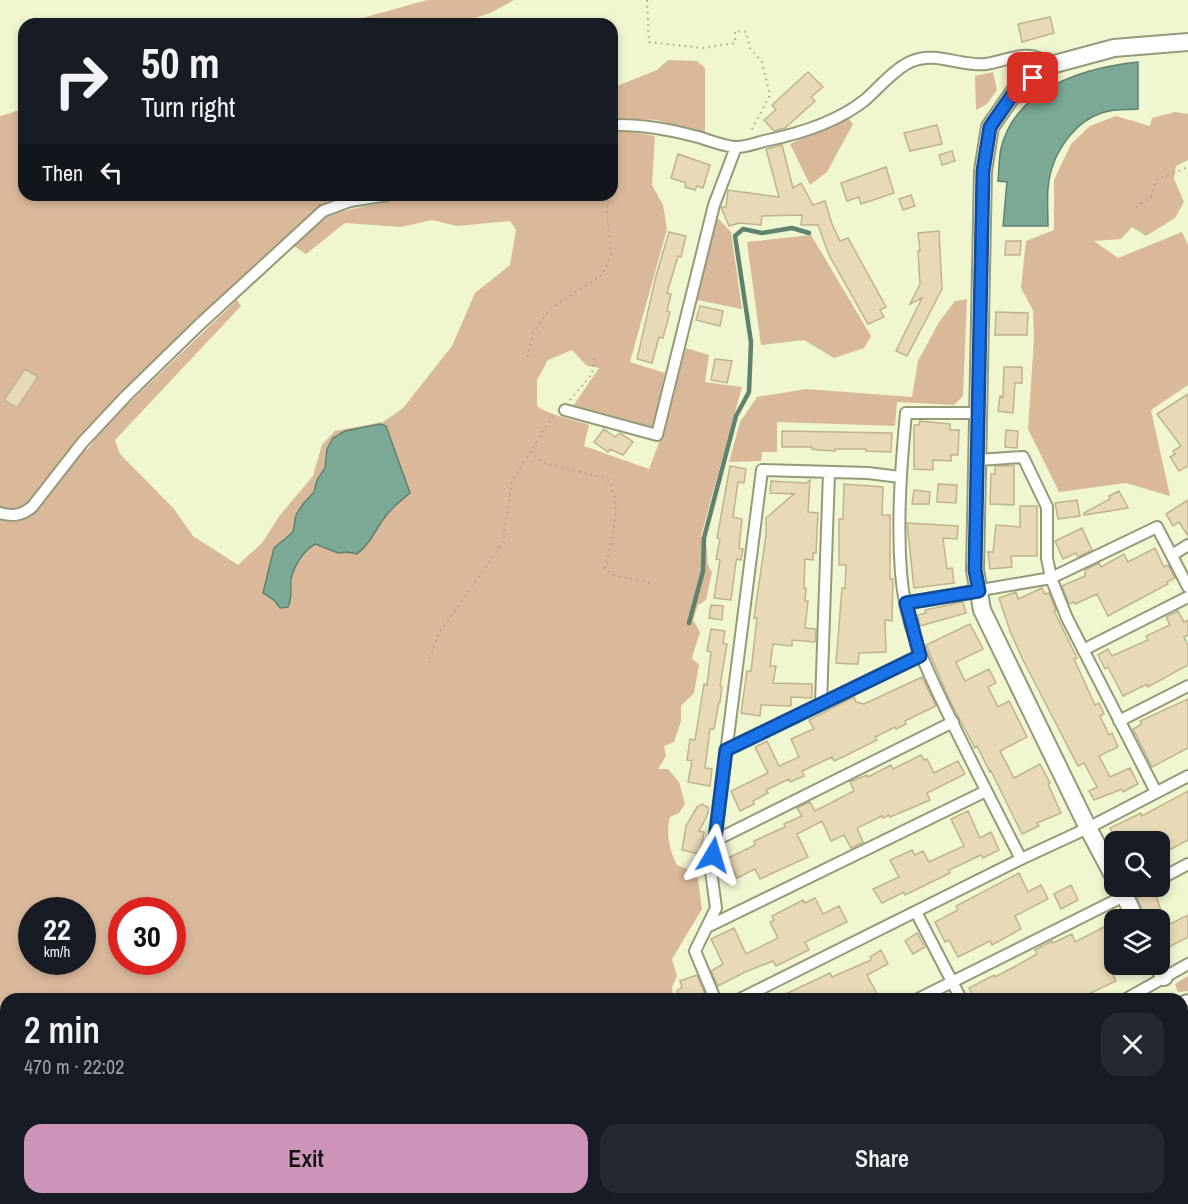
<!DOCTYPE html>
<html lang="en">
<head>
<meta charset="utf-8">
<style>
	body { margin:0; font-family:"Archivo Narrow",sans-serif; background:#242831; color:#f1f3f6; height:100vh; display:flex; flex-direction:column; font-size:22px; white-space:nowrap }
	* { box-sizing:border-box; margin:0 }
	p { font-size:20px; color:#9ea1a6 }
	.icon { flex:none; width:33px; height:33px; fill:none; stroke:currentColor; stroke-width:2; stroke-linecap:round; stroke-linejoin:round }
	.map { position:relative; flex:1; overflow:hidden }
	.panel { position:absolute; left:0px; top:993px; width:1188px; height:212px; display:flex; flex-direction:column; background:#171b24; border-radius:18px 18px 0 0; box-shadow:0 3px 9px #0003 }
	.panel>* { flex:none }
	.guide { position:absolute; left:18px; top:18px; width:600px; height:183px; border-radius:18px; box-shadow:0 3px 9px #0003; background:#171b24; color:#f1f3f6; overflow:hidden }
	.controls { position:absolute; left:1104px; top:831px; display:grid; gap:12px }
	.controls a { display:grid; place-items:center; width:66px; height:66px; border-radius:12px; background:#171b24; box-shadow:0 3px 9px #0003; font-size:30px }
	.speed { position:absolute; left:18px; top:897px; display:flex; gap:12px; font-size:30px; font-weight:700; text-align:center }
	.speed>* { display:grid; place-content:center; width:78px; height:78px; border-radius:50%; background:#171b24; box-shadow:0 3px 9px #0003; line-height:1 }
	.speed small { font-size:15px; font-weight:400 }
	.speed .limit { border:9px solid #d22; background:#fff; color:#111 }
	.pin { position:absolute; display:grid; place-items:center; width:51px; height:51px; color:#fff; margin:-26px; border-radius:12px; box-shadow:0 3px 9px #0006 }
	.me { position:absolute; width:66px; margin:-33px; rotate:7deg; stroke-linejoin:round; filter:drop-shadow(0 0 4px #0008) }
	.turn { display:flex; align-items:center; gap:21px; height:126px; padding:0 24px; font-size:27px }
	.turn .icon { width:78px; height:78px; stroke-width:2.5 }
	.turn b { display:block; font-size:42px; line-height:51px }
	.then { display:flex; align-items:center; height:57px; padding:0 24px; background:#0003; gap:12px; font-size:22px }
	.round { display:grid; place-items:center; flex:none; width:63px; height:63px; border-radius:18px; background:#242831 }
	.overview { display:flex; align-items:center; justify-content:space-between; height:102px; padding:0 24px }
	h1 { font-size:36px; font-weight:600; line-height:45px }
	.action { display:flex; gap:12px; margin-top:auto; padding:12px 24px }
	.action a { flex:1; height:69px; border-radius:18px; background:#cd93b9; color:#111; font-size:24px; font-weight:600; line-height:69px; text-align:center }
	.action a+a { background:#242831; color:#f1f3f6 }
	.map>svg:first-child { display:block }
	.green { fill:#dab99b; fill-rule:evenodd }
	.water { fill:#7ba995; stroke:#61816f; stroke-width:1.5 }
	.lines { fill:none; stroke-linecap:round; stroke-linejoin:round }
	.stream { stroke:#61816f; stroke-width:4.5 }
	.building { fill:#e8dab6; stroke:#c0b390; stroke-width:1.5 }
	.street-casing { stroke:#959b78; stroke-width:14 }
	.secondary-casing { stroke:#959b78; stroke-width:20 }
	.path { stroke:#a4a98c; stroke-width:2; stroke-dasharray:1.5 4.5; stroke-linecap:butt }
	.street { stroke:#fff; stroke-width:10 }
	.secondary { stroke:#fff; stroke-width:16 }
	.route-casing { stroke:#114b97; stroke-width:15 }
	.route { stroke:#1a73e8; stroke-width:10 }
</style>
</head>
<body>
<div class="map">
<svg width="1188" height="1204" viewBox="0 0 1188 1204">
	<rect width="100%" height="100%" fill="#eff6d0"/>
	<path class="green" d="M427 0H514L490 13 457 24H341Z
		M668 60 697 61 705 68V133L657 120 612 118V88L657 70Z
		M993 72 997 90 987 104 976 110 975 76Z
		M20 110 24 111V195H325L328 201 158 356 100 414 90 427 85 444 87 450 105 426 237 300 241 306 115 440 120 454 174 509 193 536 238 565 262 543 280 515 313 476 322 445 335 431 383 422 403 408 452 346 475 293 510 265 516 230 510 221 457 226 432 220 401 227 345 223 306 254 294 246 330 214 416 195H612V132L620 130 655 136 652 185 663 205 667 229 630 362 665 373 653 427 595 414 573 406 599 368 587 366 572 350 548 360 537 380V406C550 416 573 419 589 425L584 446 649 469 660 440 686 348 709 355 705 382 742 387 701 536C713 550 702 558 712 572L706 600 698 605 693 620 700 632 692 658 699 665 694 693 681 706V721L674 742 664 746 666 756 658 769H668L679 782 685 804 679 813 670 817C666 833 669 850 677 865L697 873 702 909 672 959 677 976 672 987 673 999H6V1198H1182V1187L1188 1193V1204H0V116ZM327 449V541H308L281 579 274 566 283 539 293 532 303 504 314 492 317 480 325 468ZM32 910H82V962H32ZM122 910H172V962H122Z
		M1175 112 1188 114V160L1176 166 1174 179 1184 202 1175 218 1146 236 1132 227 1121 239 1094 241 1118 258 1182 232 1188 245V385L1151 410 1170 496 1126 483 1059 492 1028 429 1034 339 1033 310 1021 288 1026 241 1054 230V180L1071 144 1090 126 1116 116 1150 126 1152 118Z
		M847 117 853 124 827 172 810 185 790 144Z
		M716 216 731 232 742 309 697 300Z
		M811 235 871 336 864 348 834 358 804 340 761 345 747 242Z
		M967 299 963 396 954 405 897 402 895 426 777 422V452H762L761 461 729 462 740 422 757 397 806 389 912 397 918 361 939 322 955 301Z
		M1188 976V991L1178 992 1175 984Z
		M1182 1010 1188 1012V1152L1182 1153Z"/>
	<path class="water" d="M1138 62V109C1128 110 1118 109 1109 111 1075 118 1051 154 1048 188 1047 200 1048 213 1048 226H1003L1007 182 998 181C999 170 999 158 1001 148 1016 88 1083 68 1138 62Z
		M380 424 386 426 410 493C398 503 388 511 380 524 373 536 367 546 357 554L347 552 338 553 315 544C303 551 294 566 291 579 290 589 293 597 288 607L280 608 274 600 263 593 274 548 293 532 296 515 303 504 314 492 317 480 325 468 327 449 333 438 345 431Z"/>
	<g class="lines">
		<path class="stream" d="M689 623 703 571 704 538 736 416 749 392 751 342 735 236 743 229 762 233 792 228 809 233"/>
	</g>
	<path class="building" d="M1050 17 1054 33 1022 42 1018 24Z
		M808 72 823 87 811 97 815 101 785 128 774 131 764 120 776 110 772 105Z
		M937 125 942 144 910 151 904 133Z
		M782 145 793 188 801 183 813 205 825 201 832 224 840 241 848 238 886 307 880 310 884 317 868 324 829 255 818 225H801L802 215 762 216 761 225 739 223 729 226 721 207H726L728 190 779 197 766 149Z
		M952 151 955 161 942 165 939 155Z
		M678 154 710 165 703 188 697 186 695 190 685 187 686 183 671 178Z
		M886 167 894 193 861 204 859 197 847 201 841 183Z
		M911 195 915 206 903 210 899 199Z
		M939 231 942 289 907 356 896 351 922 298 910 304 920 284 918 251H920L918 233Z
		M669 232 686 236 681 257 678 256 667 293 671 294 667 311 670 312 663 338 659 337 652 363 637 359 656 276Z
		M1006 241H1021L1020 255H1005Z
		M700 306 723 311 720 326 696 320Z
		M996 312 1028 313 1027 335H995Z
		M715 359 732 361 727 383 711 380Z
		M1004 367H1022V383H1015L1013 413 998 411 1000 396 1003 397Z
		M25 369 38 377 17 408 4 400Z
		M1188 394V466L1179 471 1170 457 1175 454 1173 451 1181 446 1157 414Z
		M920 421 950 424V430H959L958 455H951V461L933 460V470L914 469V425H919Z
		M604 429 615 437 620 433 633 442 623 455 610 449 608 452 594 442Z
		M1006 430 1018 431 1017 448 1005 447Z
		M782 431 892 433 891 452 866 451V449H835V451L819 450 812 449V447H782Z
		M730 466 746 469 744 483 738 482 733 517 742 519 739 548 743 549 741 560 737 559 736 562 731 600 714 598 720 560 716 559 720 539 717 538Z
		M995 466H1014V505L990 504 991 474H995Z
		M810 480 808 512 818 513 816 553H813V560L805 559 804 588H806L805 601H808L805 628 816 629 815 642 792 640V646L773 644 770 666H776L773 683 812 684V698L791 697V706L761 705 760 716 741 713 747 671H751L757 618H754L766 535V518L794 494 770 493 771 481 806 483Z
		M844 484 883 487 882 515H890V579H893L892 621 885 620 886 652 859 653 858 664H852L836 663 842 588H845L846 565H839V519H843Z
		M938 484 957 485 956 503 937 502Z
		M914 490 930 492 929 504H912Z
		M1119 491 1128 508 1084 515V513L1110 499 1109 496Z
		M1077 500 1080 516 1058 519 1055 503Z
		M1188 500V536L1179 522 1173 526 1166 514Z
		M1020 506H1037V556H1011L1012 567 990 569 988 552H993L996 525 1020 527Z
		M907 523 958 526 957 539 943 538 947 569 952 568 954 583 914 588Z
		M1082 528 1092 550 1078 557 1076 553 1063 559 1055 541Z
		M1155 548 1164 567 1168 565 1175 578 1167 582 1168 584 1108 616 1097 594 1075 604 1074 602 1069 604 1062 586 1085 576V570L1099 563 1101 567 1124 554 1128 562Z
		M1042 588 1045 594 1049 593 1056 610 1054 611 1077 658 1074 659 1095 705 1099 703 1104 714 1100 716 1109 735 1112 733 1118 747 1099 756 1110 777 1130 768 1138 784 1123 792 1122 789 1094 800 1089 791 1097 787 1084 763 1078 766 1023 660 1010 631 999 598 1016 592 1018 599Z
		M963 602 966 613 920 626 918 615 926 613 925 610Z
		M711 605 723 606 722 620 709 618Z
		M1178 611 1184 622 1188 620V635L1184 637 1188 646V665L1148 687 1147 684 1123 696 1108 667 1105 669 1098 655 1108 649 1112 656 1148 640 1146 636 1170 625 1166 617Z
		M970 624 983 649 956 662 965 681 989 669 996 683 988 687 998 707 1009 701 1027 737 1000 751 1014 778 1040 764 1050 783 1048 784 1061 813 1037 823 1039 826 1022 834 991 771 990 772 977 746 975 748 949 699 926 645Z
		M711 629 725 631 723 643 727 644 720 686 722 687 720 702H719L714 729H710L705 768 712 769 710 786 688 782 692 761 687 760 690 739 695 740 704 684 707 685 711 652 707 651Z
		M922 677 936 706 905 721 906 724 896 729 895 727 875 737 877 740 845 756 834 761 832 757 802 771 804 776 790 782 789 779 766 790 768 793 753 801 754 804 740 811 731 791 768 773 755 747 767 741 779 766 799 757 791 739 814 729 809 720 854 697 856 702 864 704Z
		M1188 699V748L1152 767 1133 729 1142 724 1140 721Z
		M921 755 924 760 927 759 934 773 958 761 965 774 927 793 930 800 890 817 889 815 883 818 882 816 857 828 863 842 851 848 844 835 831 841 822 821 797 834 808 857 760 879 755 869 737 878 728 858 755 845 754 841 785 827 784 824 802 816 797 808 810 802 815 811 854 791 850 782 867 775 868 777 891 765 893 769Z
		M1188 791V840L1160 855V842H1117L1110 828 1141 813 1142 816Z
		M702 804 709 808 707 816 699 831 704 832 700 854 682 850 686 826 697 807Z
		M968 811 980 838 991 832 999 850 983 858 981 855 949 870 950 873 905 895 904 892 882 903 873 889 899 877 890 860 912 850 915 855 923 851 929 862 964 846 951 819Z
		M1019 873 1028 892 1041 885 1048 899 1015 916 1021 929 992 945 990 941 958 957 949 940 945 942 935 922 958 910 956 906Z
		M1071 885 1078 900 1061 909 1054 894Z
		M1155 892 1166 926 1188 915V937L1160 952V920H1154L1152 916 1146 918 1137 898Z
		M815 898 823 914 839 906 847 922 805 942 809 950 776 966 773 961 745 972 718 986 711 971 723 964 711 939 734 928 746 954 778 938 770 922 774 920 772 916 803 900 805 903Z
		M1114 922V964H1134L1113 975 1116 981 1078 999H975L969 988 994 975 995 977 1014 967 1037 954 1035 950 1052 941 1053 943 1072 934 1075 942Z
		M917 933 925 947 913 954 905 941Z
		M881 950 888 964 867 975 880 999H775L830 973 832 977 871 960 870 957Z
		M697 975 707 999H681L677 991 682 987 680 981Z"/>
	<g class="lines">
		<defs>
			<path id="street" d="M612 125C641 124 669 129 698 137 709 140 725 147 737 147 746 147 756 143 764 141 799 134 836 123 865 100 879 88 893 70 910 62 935 50 961 67 986 64 1011 60 1028 47 1051 65
				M565 410 657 435 714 205 736 147
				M978 413H906C901 466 897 520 901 573 905 629 929 674 953 724 975 769 998 814 1021 859
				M978 460 1023 457 1047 507V558L1051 578 1067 618 1156 792
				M0 513C13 517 22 515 32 507L82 443 126 396 200 324 323 211 350 201 387 195
				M1172 555 1188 545
				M906 603 1051 578 1157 527 1188 587
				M1083 650 1188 597
				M821 703 829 473
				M1119 721 1188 686
				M726 750 920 655
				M716 840 953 722
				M1160 879 1188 864
				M916 912 961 999
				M707 927 986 791
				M715 999 695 951 716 908 711 871 762 470 868 473 900 477
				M740 999 1021 859 1088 828 1188 776
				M918 999 1144 886
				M1126 999 1188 964
				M1182 1002 1188 1000"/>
			<path id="secondary" d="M1114 877 1088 828 982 610 975 570 983 171 990 127 1015 91 1051 65 1114 48 1188 42
				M1120 886 1136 920
				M1158 964 1164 977"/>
		</defs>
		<use href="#street" class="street-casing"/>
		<use href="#secondary" class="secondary-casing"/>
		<path class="path" d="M647 0 649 42 703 48 735 43V31L746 32 750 48 762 62 770 95 751 131
			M1136 207 1151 197 1156 180 1188 167
			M528 357 533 333 549 310 603 274 611 255 607 212 608 198 606 195
			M570 400 592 374 595 354
			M530 452 543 463 607 478C624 504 611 539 605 568L615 576 651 583
			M430 659 439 633 503 543 512 481 554 414"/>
		<use href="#street" class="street"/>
		<use href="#secondary" class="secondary"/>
	</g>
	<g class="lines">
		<defs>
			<path id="route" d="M713 855 726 750 920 656 906 603 979 591 975 570 983 171 990 127 1015 91 1033 78"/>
		</defs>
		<use href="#route" class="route-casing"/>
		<use href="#route" class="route"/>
	</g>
</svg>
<div class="controls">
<a><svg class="icon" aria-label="search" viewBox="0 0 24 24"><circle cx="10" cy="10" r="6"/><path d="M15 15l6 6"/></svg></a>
<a><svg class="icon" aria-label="layers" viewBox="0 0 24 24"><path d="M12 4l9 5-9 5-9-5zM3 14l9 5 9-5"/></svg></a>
</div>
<div class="speed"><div>22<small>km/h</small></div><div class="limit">30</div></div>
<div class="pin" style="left:1033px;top:78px;background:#d93025"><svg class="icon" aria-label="arrive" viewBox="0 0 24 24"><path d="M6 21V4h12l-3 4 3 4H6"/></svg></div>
<svg class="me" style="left:713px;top:855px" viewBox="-20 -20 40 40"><path d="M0-17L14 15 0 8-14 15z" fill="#1a73e8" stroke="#fff" stroke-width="4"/></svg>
<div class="guide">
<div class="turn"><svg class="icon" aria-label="right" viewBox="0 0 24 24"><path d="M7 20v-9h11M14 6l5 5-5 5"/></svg><div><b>50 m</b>Turn right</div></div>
<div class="then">Then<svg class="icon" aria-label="left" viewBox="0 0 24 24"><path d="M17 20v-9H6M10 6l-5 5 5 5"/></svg></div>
</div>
<section class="panel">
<div class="overview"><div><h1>2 min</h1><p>470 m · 22:02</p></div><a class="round"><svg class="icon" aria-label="close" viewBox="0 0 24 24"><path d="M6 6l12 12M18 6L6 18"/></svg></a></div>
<div class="action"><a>Exit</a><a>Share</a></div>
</section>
</div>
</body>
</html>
